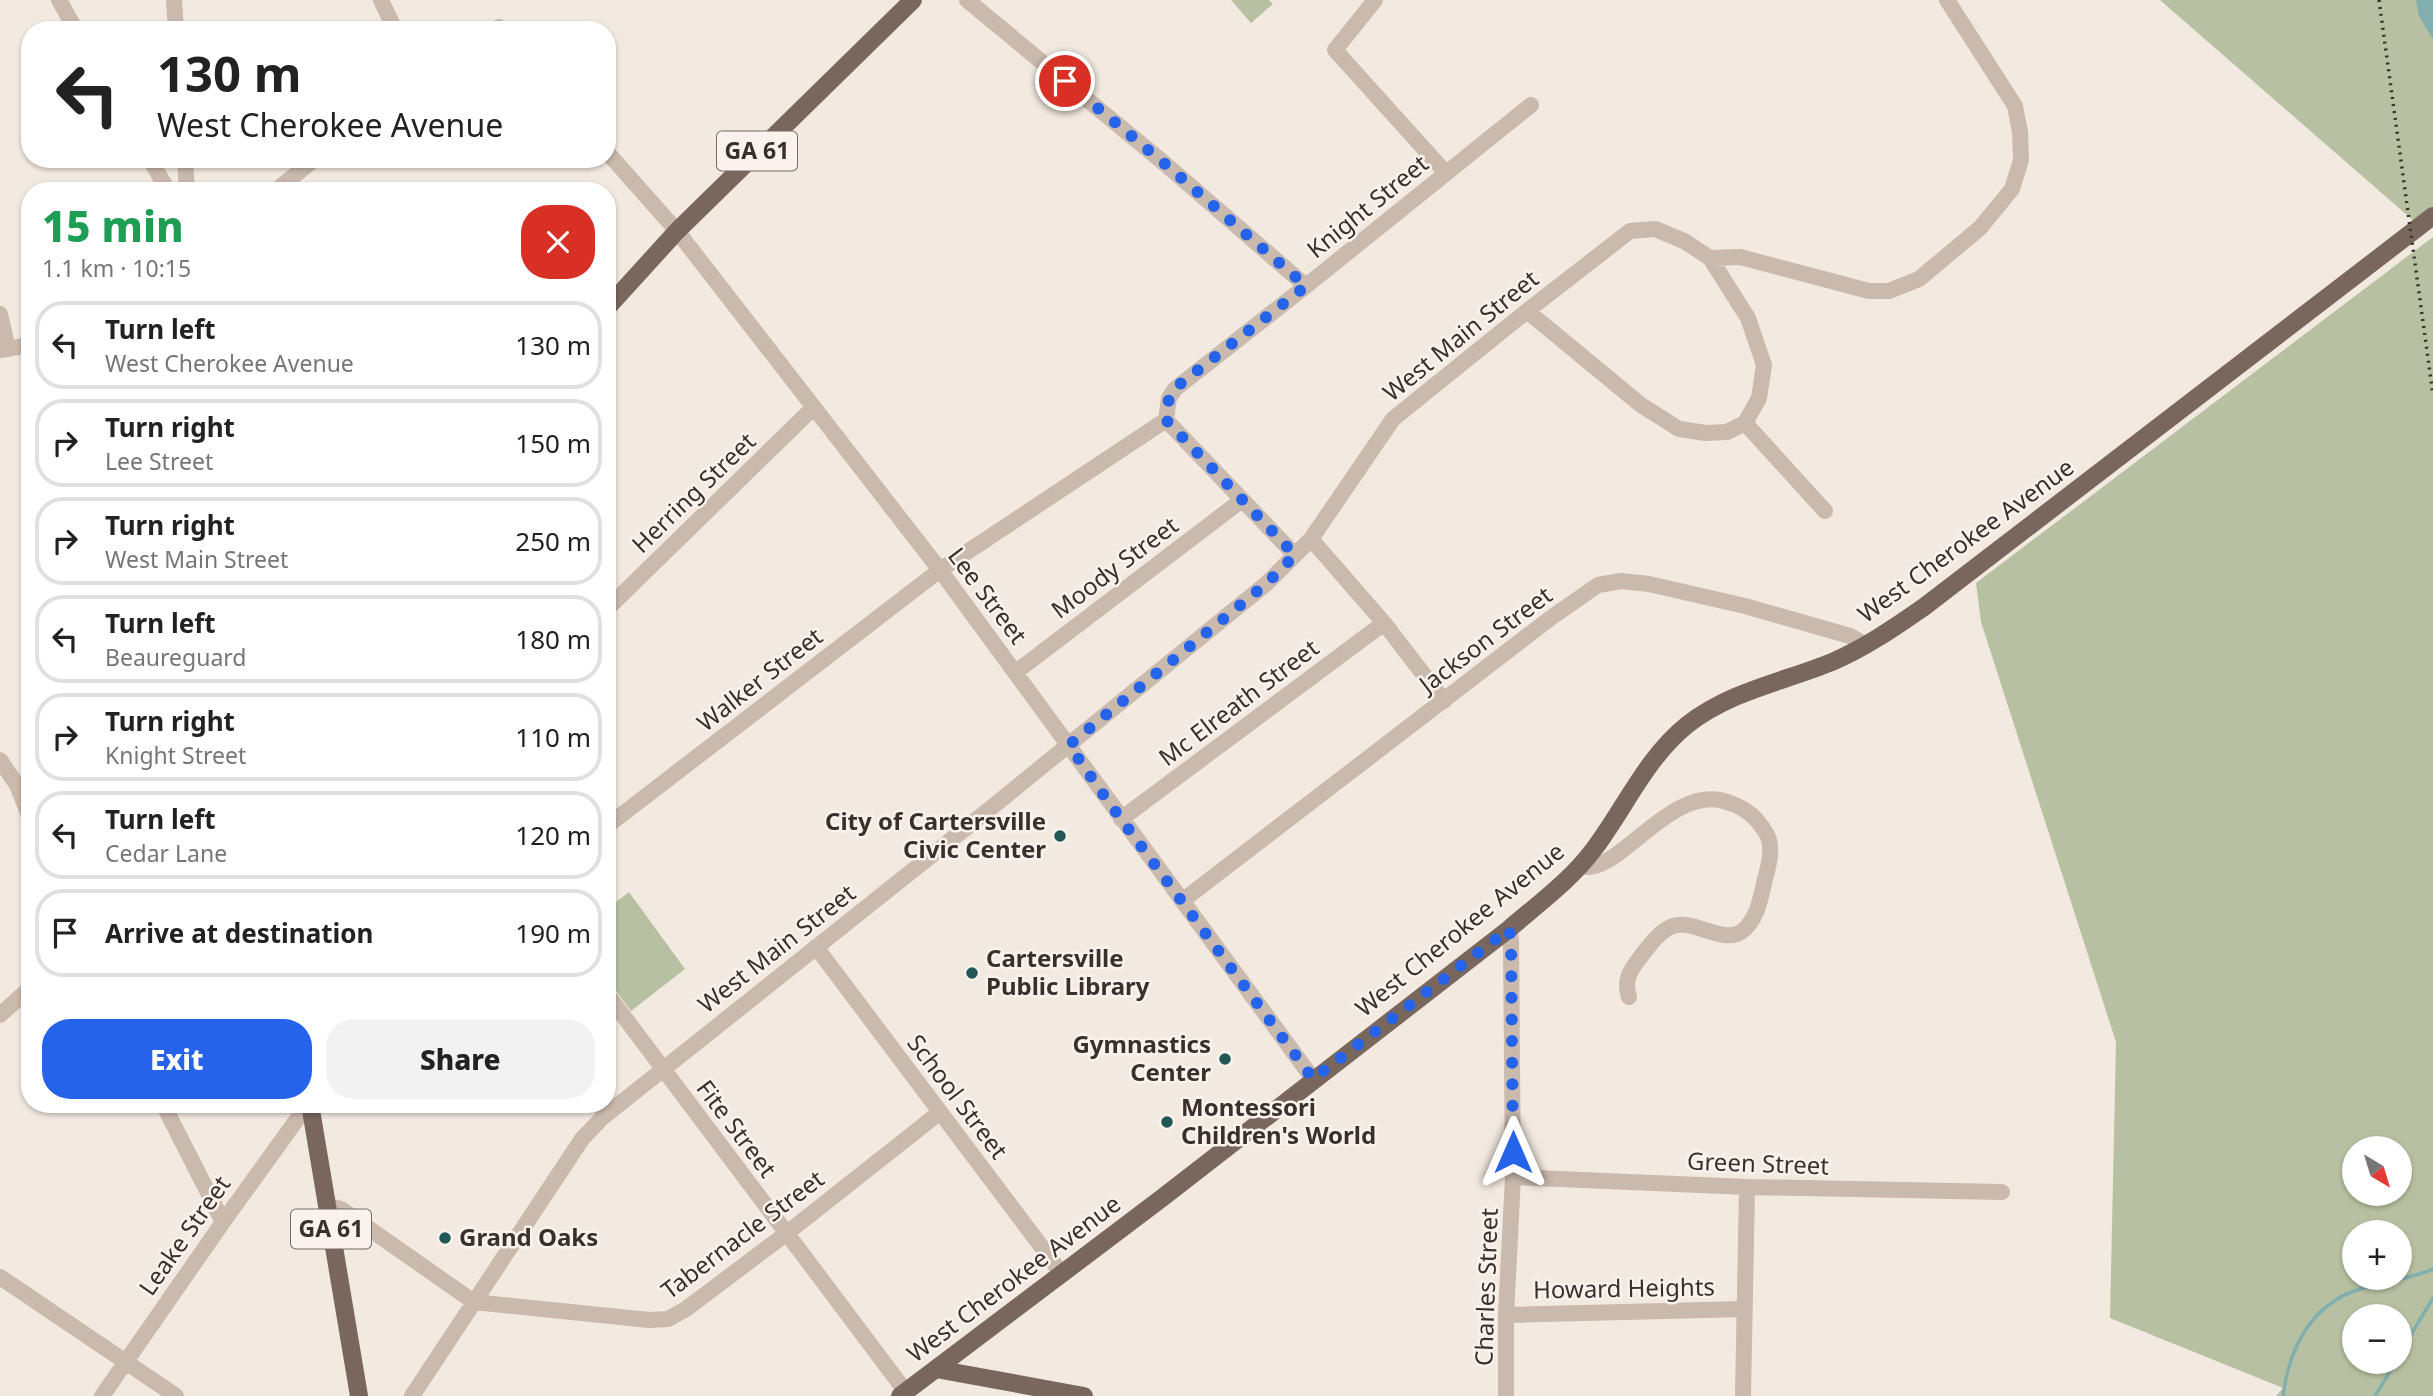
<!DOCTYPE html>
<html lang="en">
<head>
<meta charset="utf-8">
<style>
	body { margin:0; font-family:"Noto Sans",sans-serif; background:#f2f2f2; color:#222; height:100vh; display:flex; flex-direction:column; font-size:26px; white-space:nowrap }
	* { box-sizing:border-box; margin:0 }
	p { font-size:23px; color:#767676 }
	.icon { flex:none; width:38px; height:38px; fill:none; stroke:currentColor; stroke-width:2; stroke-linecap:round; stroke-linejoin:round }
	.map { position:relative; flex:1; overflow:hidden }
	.side { position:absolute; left:21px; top:182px; width:595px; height:931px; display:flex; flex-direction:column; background:#fff; border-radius:28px; box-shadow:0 2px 5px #0004 }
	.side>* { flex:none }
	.guide { position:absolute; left:21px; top:21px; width:595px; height:147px; border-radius:28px; box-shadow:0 2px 5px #0004; background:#fff; color:#222; overflow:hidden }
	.needle { width:46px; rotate:142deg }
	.tools { position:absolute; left:2342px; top:1136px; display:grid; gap:14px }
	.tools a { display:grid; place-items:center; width:70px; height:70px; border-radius:50%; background:#fff; box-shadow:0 2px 5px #0004; font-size:35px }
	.pin { position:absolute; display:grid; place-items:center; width:60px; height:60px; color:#fff; margin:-30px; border:4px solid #fff; border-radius:50%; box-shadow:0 2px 7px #0007 }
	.me { position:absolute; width:77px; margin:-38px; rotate:0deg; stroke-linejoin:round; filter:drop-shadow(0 0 5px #0008) }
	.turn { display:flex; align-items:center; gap:24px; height:147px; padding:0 21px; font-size:32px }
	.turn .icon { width:91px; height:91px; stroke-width:2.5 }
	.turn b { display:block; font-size:49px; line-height:60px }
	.round { display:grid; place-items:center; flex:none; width:74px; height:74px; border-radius:28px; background:#f2f2f2 }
	.summary { display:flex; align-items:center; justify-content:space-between; height:119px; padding:0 21px }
	h1 { font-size:42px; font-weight:800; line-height:52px; color:#1e9e55 }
	.button { display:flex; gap:14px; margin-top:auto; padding:14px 21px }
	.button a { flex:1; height:80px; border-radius:28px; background:#2563eb; color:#fff; font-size:28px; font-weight:800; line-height:80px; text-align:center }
	.button a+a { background:#f2f2f2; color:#222 }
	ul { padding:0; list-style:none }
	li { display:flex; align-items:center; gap:21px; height:88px; margin:0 14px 10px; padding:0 7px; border:4px solid #e0e0e0; border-radius:28px }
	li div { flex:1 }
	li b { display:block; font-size:26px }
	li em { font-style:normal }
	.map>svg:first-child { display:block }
	.green { fill:#b7c1a1; fill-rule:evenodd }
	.water { fill:#81aeae }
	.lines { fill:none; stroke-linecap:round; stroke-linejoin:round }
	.stream { stroke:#81aeae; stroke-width:3.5 }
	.minor { stroke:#cab9ad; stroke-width:16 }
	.major { stroke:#79665d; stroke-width:18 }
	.rail { stroke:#392f2b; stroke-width:3.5; stroke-dasharray:2 5; stroke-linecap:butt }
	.route { stroke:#2563eb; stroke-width:12; stroke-dasharray:0 21.6 }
	.poi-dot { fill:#225758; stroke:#faf3ed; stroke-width:2.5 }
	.labels { text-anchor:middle; stroke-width:5; stroke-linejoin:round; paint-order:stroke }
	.shield { fill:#faf3ed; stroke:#736a65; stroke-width:2 }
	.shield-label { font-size:23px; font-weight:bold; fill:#392f2b }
	.street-label { font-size:24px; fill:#392f2b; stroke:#faf3ed }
	.poi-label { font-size:24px; font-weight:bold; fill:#392f2b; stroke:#faf3ed; text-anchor:start }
</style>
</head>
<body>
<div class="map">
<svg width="2433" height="1396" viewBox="0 0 2433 1396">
	<rect width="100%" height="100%" fill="#f2e9e0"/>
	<path class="green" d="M1231 0H1269L1273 4 1251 23Z
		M2160 0H2433V208L2415 222Z
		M2433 237V1396H2276L2283 1388 2110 1318 2116 1042 1981 622 1976 583ZM2399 1148V1194H2354V1148ZM2354 1232H2399V1278H2354ZM2354 1316H2399V1362H2354Z
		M629 892 685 969 631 1011 607 979V909Z"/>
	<path class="water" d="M2416 0H2433V39L2419 16Z"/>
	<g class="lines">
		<path class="stream" d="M2399 1355 2433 1298
			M2283 1396C2289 1348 2311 1304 2360 1289 2385 1282 2409 1279 2433 1269
			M2375 1396 2396 1362"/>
		<path class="minor" d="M59 0 76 30
			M174 0 176 30
			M381 0 395 30
			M967 0 1164 163 1306 286
			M1375 0 1335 50 1445 172
			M495 30 499 27 502 30
			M607 152 677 231 940 570 1313 1079
			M150 159 168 191
			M185 159 187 191
			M275 191 315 159
			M1710 258 1740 257 1869 291H1889L1919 279 1980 228 2012 189 2021 160 2020 132 2015 106 1947 0
			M0 314 8 349
			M0 350 30 345
			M1166 420 1295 555
			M1745 423 1825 511
			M1311 539 1384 623 1444 701
			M607 609 813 408
			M1016 672 1242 500
			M0 760 17 785 30 818
			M1121 819 1384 623
			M607 826 940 570 1166 420 1169 398 1175 389 1306 286 1531 105
			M1581 866C1618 878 1672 779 1730 803 1747 809 1757 818 1766 833 1774 846 1769 865 1765 879 1761 897 1757 921 1741 932 1722 944 1694 919 1673 926 1659 931 1648 947 1639 959 1629 972 1624 981 1629 997
			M1182 901 1552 617 1598 585 1621 581 1649 584 1745 606 1850 636 1866 645
			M816 947 1062 1274
			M607 994 906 1392
			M0 1015 30 988
			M163 1104 223 1222
			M1513 1177 1747 1187 2002 1192
			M326 1205 341 1209 474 1302 649 1320 668 1319 686 1309 787 1233 939 1113
			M0 1277 176 1396
			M1506 1315 1744 1309
			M102 1396 223 1222 308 1104
			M412 1396 582 1139 602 1118 991 808 1266 584 1311 539 1393 419 1527 311 1630 231 1655 229 1684 241 1710 258 1748 318 1764 365 1759 398 1745 423 1727 432 1706 433 1679 429 1641 405 1527 311
			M1506 1396V1315L1513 1177 1511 939 1509 929
			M1743 1396 1747 1187"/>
		<path class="major" d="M607 308 677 231 913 0
			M310 1104 359 1396
			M936 1369 1084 1396
			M900 1396 1162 1198 1509 929C1538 904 1571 880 1594 849 1625 808 1646 758 1687 725 1730 691 1783 682 1832 662 1865 648 1895 627 1924 607L2433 216"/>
		<path class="rail" d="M2379 0 2433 395"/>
	</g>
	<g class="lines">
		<path class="route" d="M1065 81 1164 163 1306 286 1175 388 1169 398 1166 420 1295 555 1266 584 1069 745 1107 800 1313 1079 1509 929 1511 939 1513 1152"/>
	</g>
	<g class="poi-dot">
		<circle cx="1060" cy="836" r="7"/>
		<circle cx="972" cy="973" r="7"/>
		<circle cx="1225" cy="1059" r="7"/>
		<circle cx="1167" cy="1122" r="7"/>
		<circle cx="445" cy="1238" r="7"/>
	</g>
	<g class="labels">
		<g class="shield">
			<rect x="717" y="131.5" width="80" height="39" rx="5"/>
			<rect x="291" y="1209.5" width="80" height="39" rx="5"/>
		</g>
		<g class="shield-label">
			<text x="757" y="159">GA 61</text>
			<text x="331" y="1237">GA 61</text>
		</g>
		<g class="street-label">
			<text transform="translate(1368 207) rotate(-39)" y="8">Knight Street</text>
			<text transform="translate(1461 336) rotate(-39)" y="8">West Main Street</text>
			<text transform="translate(694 493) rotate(-44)" y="8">Herring Street</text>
			<text transform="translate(1966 541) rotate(-36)" y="8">West Cherokee Avenue</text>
			<text transform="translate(1115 568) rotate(-37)" y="8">Moody Street</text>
			<text transform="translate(987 596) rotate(53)" y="8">Lee Street</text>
			<text transform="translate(1486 640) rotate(-37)" y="8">Jackson Street</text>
			<text transform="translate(760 680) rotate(-38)" y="8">Walker Street</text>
			<text transform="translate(1239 703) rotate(-37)" y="8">Mc Elreath Street</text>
			<text transform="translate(1460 930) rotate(-39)" y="8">West Cherokee Avenue</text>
			<text transform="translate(777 949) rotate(-38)" y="8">West Main Street</text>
			<text transform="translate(957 1097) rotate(53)" y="8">School Street</text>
			<text transform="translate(736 1129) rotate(53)" y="8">Fite Street</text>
			<text transform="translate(1758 1164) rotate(2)" y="8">Green Street</text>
			<text transform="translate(743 1235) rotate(-37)" y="8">Tabernacle Street</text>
			<text transform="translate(185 1236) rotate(-55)" y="8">Leake Street</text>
			<text transform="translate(1014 1279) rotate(-37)" y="8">West Cherokee Avenue</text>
			<text transform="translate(1487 1287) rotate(-88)" y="8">Charles Street</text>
			<text transform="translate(1624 1289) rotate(-1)" y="8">Howard Heights</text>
		</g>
		<g class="poi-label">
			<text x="1046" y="830" text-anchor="end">City of Cartersville<tspan x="1046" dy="28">Civic Center</tspan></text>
			<text x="986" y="967">Cartersville<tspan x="986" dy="28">Public Library</tspan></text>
			<text x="1211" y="1053" text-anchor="end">Gymnastics<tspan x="1211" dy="28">Center</tspan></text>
			<text x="1181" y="1116">Montessori<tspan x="1181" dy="28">Children's World</tspan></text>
			<text x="459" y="1246">Grand Oaks</text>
		</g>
	</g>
</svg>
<div class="tools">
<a><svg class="needle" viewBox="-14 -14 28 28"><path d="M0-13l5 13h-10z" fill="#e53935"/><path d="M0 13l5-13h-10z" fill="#767676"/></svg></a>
<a>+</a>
<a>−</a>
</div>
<div class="pin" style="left:1065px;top:81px;background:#d93025"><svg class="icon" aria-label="arrive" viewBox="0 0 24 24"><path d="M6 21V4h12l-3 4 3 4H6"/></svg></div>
<svg class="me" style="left:1513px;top:1152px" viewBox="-20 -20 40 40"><path d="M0-17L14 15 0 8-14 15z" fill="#2563eb" stroke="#fff" stroke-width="4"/></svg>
<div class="guide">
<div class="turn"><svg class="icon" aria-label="left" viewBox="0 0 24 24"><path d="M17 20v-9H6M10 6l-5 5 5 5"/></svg><div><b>130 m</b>West Cherokee Avenue</div></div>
</div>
<section class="side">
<div class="summary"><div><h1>15 min</h1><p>1.1 km · 10:15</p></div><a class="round" style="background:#d93025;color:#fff"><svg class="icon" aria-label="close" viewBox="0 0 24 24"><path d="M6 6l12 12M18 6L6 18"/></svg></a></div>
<ul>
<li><svg class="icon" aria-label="left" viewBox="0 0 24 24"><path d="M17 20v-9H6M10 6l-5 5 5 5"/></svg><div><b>Turn left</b><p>West Cherokee Avenue</p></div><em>130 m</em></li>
<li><svg class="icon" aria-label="right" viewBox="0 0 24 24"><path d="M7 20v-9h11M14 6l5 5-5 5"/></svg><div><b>Turn right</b><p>Lee Street</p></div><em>150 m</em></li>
<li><svg class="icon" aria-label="right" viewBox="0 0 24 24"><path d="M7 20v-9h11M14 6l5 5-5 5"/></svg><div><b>Turn right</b><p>West Main Street</p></div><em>250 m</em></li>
<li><svg class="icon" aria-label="left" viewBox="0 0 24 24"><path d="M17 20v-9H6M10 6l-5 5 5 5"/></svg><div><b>Turn left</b><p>Beaureguard</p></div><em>180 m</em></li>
<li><svg class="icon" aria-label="right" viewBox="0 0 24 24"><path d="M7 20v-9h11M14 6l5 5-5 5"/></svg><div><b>Turn right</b><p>Knight Street</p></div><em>110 m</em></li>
<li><svg class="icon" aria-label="left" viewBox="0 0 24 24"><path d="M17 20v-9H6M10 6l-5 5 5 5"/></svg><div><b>Turn left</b><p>Cedar Lane</p></div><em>120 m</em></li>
<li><svg class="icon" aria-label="arrive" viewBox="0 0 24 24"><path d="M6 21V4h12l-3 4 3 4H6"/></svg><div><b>Arrive at destination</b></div><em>190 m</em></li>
</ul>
<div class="button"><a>Exit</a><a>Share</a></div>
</section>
</div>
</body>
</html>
